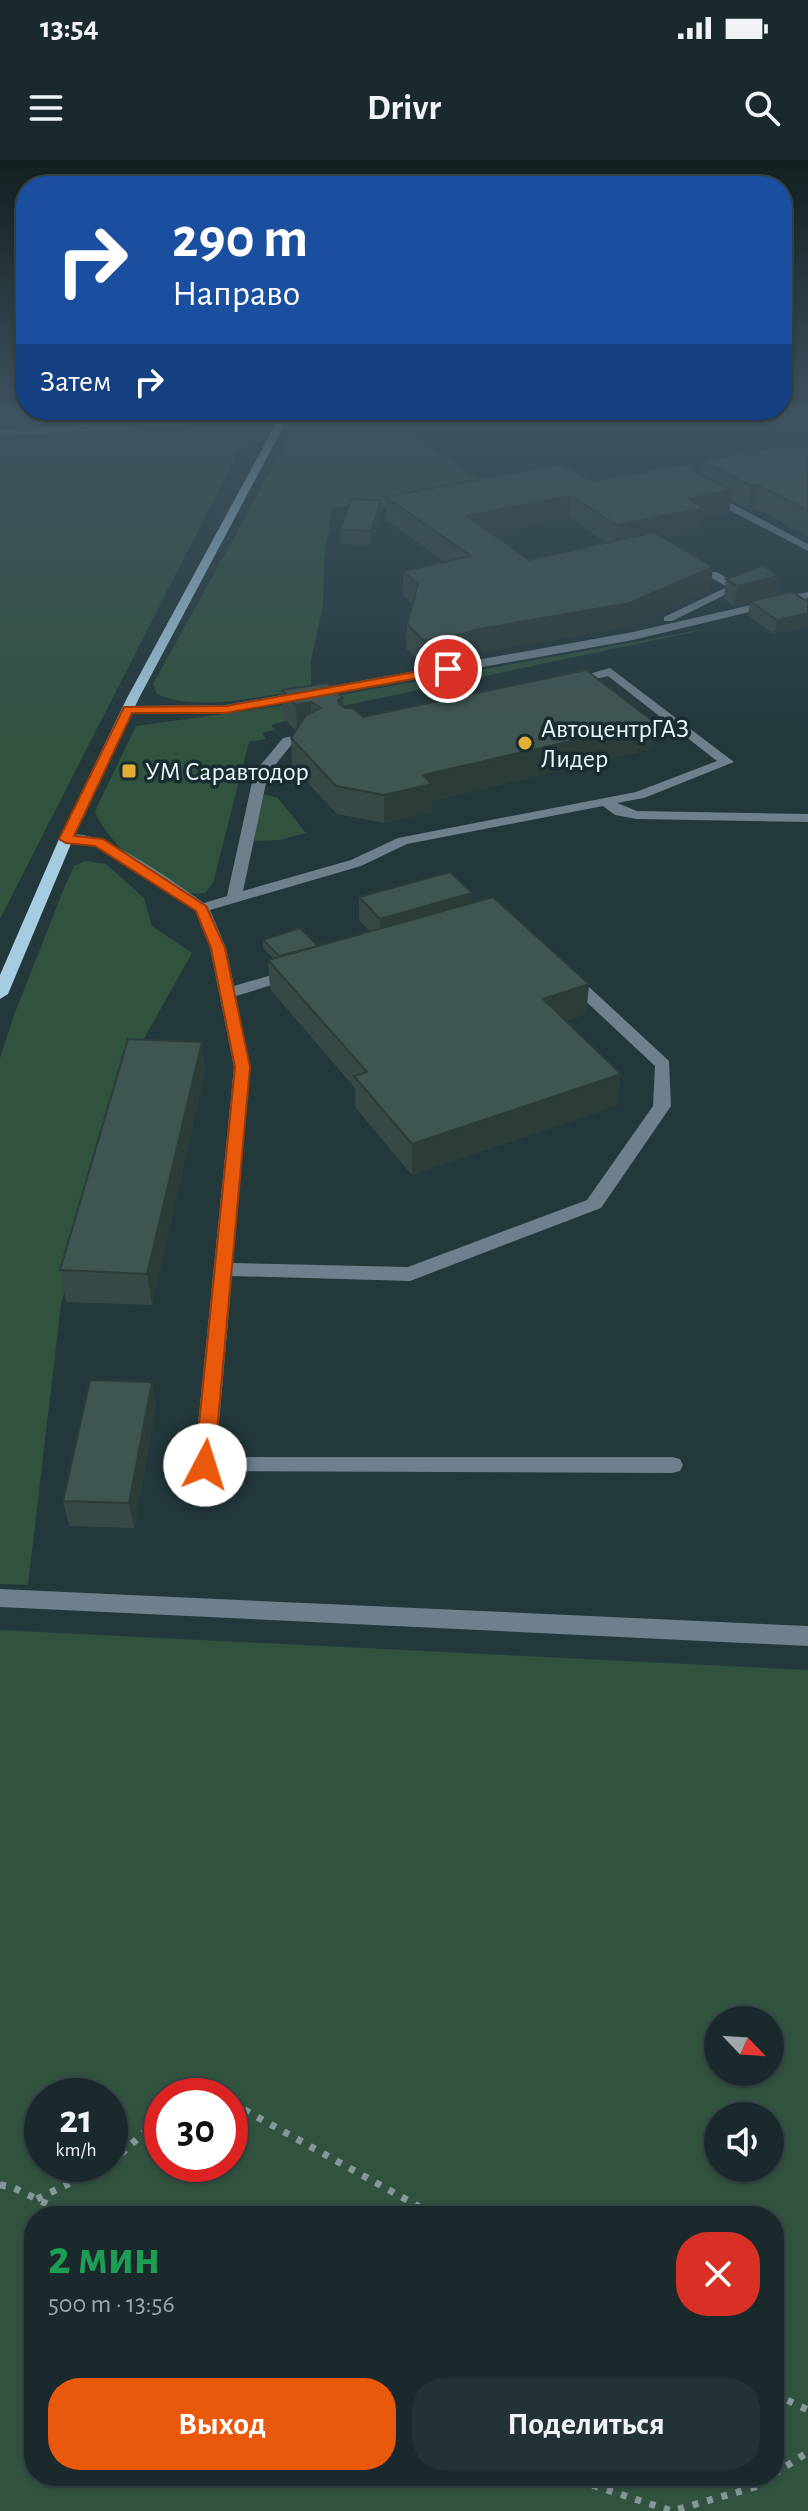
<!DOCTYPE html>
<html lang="ru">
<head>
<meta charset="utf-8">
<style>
	body { margin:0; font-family:"Alegreya Sans",sans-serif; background:#233234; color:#f1f3f6; height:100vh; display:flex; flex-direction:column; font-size:30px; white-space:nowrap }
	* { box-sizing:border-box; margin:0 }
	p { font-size:26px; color:#9fa7a9 }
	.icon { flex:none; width:44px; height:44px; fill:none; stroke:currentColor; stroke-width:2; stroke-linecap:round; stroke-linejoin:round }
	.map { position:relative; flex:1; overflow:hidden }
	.panel { position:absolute; left:24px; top:2046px; width:760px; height:280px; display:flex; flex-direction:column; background:#1a2a2c; border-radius:32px; box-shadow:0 2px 6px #0004,0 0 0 2px #384648 }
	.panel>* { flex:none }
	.guide { position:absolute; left:16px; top:16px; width:776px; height:244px; border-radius:32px; box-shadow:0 2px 6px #0004,0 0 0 2px #384648; background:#1a4fa0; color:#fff; overflow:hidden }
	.needle { width:52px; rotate:115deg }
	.controls { position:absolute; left:704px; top:1846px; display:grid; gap:16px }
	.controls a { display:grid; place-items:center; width:80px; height:80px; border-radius:50%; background:#1a2a2c; box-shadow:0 2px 6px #0004,0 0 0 2px #384648; font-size:40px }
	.speed { position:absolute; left:24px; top:1918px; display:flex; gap:16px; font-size:40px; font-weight:700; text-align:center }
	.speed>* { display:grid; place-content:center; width:104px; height:104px; border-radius:50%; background:#1a2a2c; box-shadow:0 2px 6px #0004,0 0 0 2px #384648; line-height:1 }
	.speed small { font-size:20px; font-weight:400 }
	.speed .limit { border:12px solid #d22; background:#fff; color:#111 }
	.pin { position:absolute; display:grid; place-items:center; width:68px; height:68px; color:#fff; margin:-34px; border:4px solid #fff; border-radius:50%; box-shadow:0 2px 8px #0007 }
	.me { position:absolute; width:88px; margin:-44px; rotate:5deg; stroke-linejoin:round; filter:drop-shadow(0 0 6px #0008) }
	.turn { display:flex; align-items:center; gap:28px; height:168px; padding:0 24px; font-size:36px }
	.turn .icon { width:104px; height:104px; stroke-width:2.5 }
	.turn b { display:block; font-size:56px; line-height:68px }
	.then { display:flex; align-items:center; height:76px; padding:0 24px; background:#0003; gap:16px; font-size:30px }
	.round { display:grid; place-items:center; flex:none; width:84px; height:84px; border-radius:32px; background:#233234 }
	.summary { display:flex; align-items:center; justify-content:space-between; height:136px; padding:0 24px }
	h1 { font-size:48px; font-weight:600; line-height:60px; color:#1e9e55 }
	.primary-button { display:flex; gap:16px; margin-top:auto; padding:16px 24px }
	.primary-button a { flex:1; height:92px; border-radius:32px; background:#ea580c; color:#fff; font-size:32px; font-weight:600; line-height:92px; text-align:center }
	.primary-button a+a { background:#233234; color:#f1f3f6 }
	.status { display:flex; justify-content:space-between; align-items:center; height:56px; padding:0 40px; background:#1a2a2c; direction:ltr }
	.status svg { height:22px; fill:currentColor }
	header { display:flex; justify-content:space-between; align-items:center; height:104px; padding:0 24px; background:#1a2a2c; font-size:36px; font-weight:600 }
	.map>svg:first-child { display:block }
	.green { fill:#325240; fill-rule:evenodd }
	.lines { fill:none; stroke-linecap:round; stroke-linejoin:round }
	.path { stroke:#869799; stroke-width:7; stroke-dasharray:6 9; stroke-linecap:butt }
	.minor { fill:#6d808b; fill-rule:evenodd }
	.major { fill:#a6cce2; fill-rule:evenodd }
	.wall { fill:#364946; fill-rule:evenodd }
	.shaded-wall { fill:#2c3c39 }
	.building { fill:#3f5551; stroke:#2c3c39; stroke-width:2 }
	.route { fill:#ea580c; stroke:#983908; stroke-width:2 }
	.poi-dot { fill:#e2af34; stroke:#192d31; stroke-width:3 }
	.labels { text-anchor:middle; stroke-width:7; stroke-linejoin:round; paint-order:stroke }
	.far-poi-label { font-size:26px; fill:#eaf7f9; stroke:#192d31; text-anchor:start }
</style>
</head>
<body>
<div class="status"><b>13:54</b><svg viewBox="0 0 49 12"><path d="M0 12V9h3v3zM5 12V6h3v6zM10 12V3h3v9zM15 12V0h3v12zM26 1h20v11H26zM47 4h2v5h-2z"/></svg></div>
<header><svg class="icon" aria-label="menu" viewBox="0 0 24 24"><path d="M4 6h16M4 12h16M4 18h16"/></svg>Drivr<svg class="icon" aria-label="search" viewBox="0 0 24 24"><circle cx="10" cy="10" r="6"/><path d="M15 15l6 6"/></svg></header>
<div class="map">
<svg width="808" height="2351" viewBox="0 0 808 2351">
	<rect width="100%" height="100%" fill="#23383b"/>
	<path class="green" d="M0 256H223L0 270Z
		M301 256H386L499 334 411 351 361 345 332 348 324 402 323 445 311 500V528C268 535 198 553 157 534L153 524Z
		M241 263 262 264 271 269 262 281 239 290 0 759V277Z
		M717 467 328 549 271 565 275 570 262 573 266 579 249 582 213 723 205 733C189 734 171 732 156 723 141 713 99 668 95 651L136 566 274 547Z
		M264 634 278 638 306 673 279 680 252 681Z
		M85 701 106 704 144 738 152 766 192 793 129 905 61 1144 28 1425 0 1424V898L14 855 65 726 74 706Z
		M0 1470 808 1510V2351H0ZM718 1860H770V1912H718ZM42 1936H110V2004H42ZM162 1936H230V2004H162ZM718 1956H770V2008H718ZM34 2056H774V2316H34Z"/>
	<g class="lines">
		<path class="path" d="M230 1946 241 1948 436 2056
			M110 2004 162 1956
			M0 2025 12 2027 72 2056
			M37 2039 110 2004
			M774 2234 808 2250
			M774 2314 808 2292
			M564 2316 672 2351 755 2327 771 2316"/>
		<path class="minor" d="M233 256H283L288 259 283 262H233L0 276V270Z
			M704 333H712L808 384V391L704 337Z
			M709 412H717L741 427 672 461H664V457L727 427 709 416Z
			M808 432V438L633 480 226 553 128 554 122 550 128 546 226 545 633 472Z
			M610 508 734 602 644 638 617 643 637 651 808 654V662L637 659 615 655 603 646 407 684 361 706 210 750 226 788 234 826 296 808 304 813 302 816 236 836 250 907 233 1103 408 1107 587 1040 653 946 655 906 562 819V813H574L669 901 671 946 601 1048 410 1121 232 1116 216 1297H672L680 1299 683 1305 680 1311 672 1313 197 1311 194 1305 234 907 210 788 195 750 94 686 66 683 59 679C88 656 177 725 204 743L227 736 254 613 283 578 313 572 319 576 292 584 268 614 243 731 351 700 398 678 636 632 717 601 608 516 570 525 564 521Z
			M0 1429 808 1466V1486L0 1447Z"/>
		<path class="major" d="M280 256H289L139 538 73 679 8 834 0 839V815L59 679 127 538Z"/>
	</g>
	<path class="wall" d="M808 281V376L755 348 748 349 731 340 729 353 702 359 701 370 664 378 710 431 627 467 475 494V496L424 506 406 488 407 464 412 444 403 435V411L445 402 386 360V337L592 321 695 312 701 314 702 301ZM570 358 607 383 529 400 492 374Z
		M381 340V353L371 385 340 384V370Z
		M779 416 776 435 792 432 774 474 748 456 750 442 734 446 724 439 726 419Z
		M282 530 343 538V548L363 557 654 562 651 589 432 641V652L384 663 337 654 292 606 291 578 296 571 283 557Z
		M359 737 471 743 589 824 586 854 566 861 618 945 412 1015 355 947V928L270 829 268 800 273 798 263 788V780L318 786 370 771 359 760Z
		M202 882 205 912 152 1145 66 1142 60 1110Z
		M152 1222 156 1247 134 1368 69 1366 63 1341Z"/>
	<path class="shaded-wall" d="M758 325 755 348 748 349 751 326Z
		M732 330 729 353 702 359 701 370 615 388 617 365 689 339Z
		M571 336 570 358 467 379V356Z
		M381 340V353L371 385V371Z
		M713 407 710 431 627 467 475 494V496L424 506V481L474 470Z
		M779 416 776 436 734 446 737 426Z
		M808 453V467L774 474 777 460Z
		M343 538 344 565 338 540Z
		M311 542 312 569 297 572 296 545Z
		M654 562 651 589 432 641V652L384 663V635L423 615Z
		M472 733 471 756 380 782V759Z
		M589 824 586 854 541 869 543 839Z
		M202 882 205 912 152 1145 147 1114Z
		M621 914 618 945 412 1015V984Z
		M152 1222 156 1247 134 1368 129 1343Z"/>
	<path class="building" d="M808 281V351L758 325 751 326 702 301Z
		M694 303 695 312 732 330 689 339 703 348 617 365 571 336 467 356 529 400 654 372 713 407 629 443 474 470 476 471 424 481 407 464 418 424 403 411 471 396 386 337 560 304 592 321Z
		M351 339 381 340 371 371 340 370Z
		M763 406 779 416 737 426 726 419Z
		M792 432 808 442V453L777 460 750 441Z
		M586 510 654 562 423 615 432 624 384 635 336 626 291 578 306 555 321 548 311 542 296 545 282 530 327 523 343 538 338 540 339 544 345 548H353L363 557Z
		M450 712 472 733 380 759 359 737Z
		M493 737 589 824 543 839 621 914 412 984 354 916 367 912 268 800Z
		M300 768 318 786 279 796 263 780Z
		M128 879 202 882 147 1114 60 1110Z
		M90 1220 152 1222 129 1343 63 1341Z"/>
	<linearGradient id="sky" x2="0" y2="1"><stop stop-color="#131f20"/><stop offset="0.44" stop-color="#3f5360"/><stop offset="1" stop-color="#3f5360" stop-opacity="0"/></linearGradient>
	<rect width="808" height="585" fill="url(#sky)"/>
	<path class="route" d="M448 506 452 507V512L226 553H132L74 676 103 679 206 746 225 788 250 907 214 1305 212 1310H198L195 1305 235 907 211 788 196 751 95 686 66 683 59 679 124 547 226 546Z"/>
	<g class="poi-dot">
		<circle cx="525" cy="583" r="8"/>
		<rect x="121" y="603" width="16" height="16" rx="4"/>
	</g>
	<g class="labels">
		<g class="far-poi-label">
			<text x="541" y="577">АвтоцентрГАЗ<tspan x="541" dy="30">Лидер</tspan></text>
			<text x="145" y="620">УМ Саравтодор</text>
		</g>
	</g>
</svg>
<div class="controls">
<a><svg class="needle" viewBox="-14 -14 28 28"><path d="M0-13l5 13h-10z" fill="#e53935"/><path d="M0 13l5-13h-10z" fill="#9fa7a9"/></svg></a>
<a><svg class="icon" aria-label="sound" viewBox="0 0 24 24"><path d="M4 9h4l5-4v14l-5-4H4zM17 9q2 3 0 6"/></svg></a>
</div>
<div class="speed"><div>21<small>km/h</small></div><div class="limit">30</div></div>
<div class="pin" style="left:448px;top:509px;background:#d93025"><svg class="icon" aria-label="arrive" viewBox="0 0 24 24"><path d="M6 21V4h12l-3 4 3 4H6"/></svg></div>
<svg class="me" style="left:205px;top:1305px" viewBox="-20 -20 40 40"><circle r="19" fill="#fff"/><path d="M0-13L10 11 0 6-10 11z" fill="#ea580c"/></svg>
<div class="guide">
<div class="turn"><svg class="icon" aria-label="right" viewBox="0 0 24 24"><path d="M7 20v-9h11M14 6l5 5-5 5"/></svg><div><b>290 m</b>Направо</div></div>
<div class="then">Затем<svg class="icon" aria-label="right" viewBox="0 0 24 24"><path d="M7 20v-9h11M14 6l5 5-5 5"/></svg></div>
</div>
<section class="panel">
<div class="summary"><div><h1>2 мин</h1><p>500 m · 13:56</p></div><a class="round" style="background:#d93025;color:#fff"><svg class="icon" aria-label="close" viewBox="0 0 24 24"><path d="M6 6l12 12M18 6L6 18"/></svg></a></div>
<div class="primary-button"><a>Выход</a><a>Поделиться</a></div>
</section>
</div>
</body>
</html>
